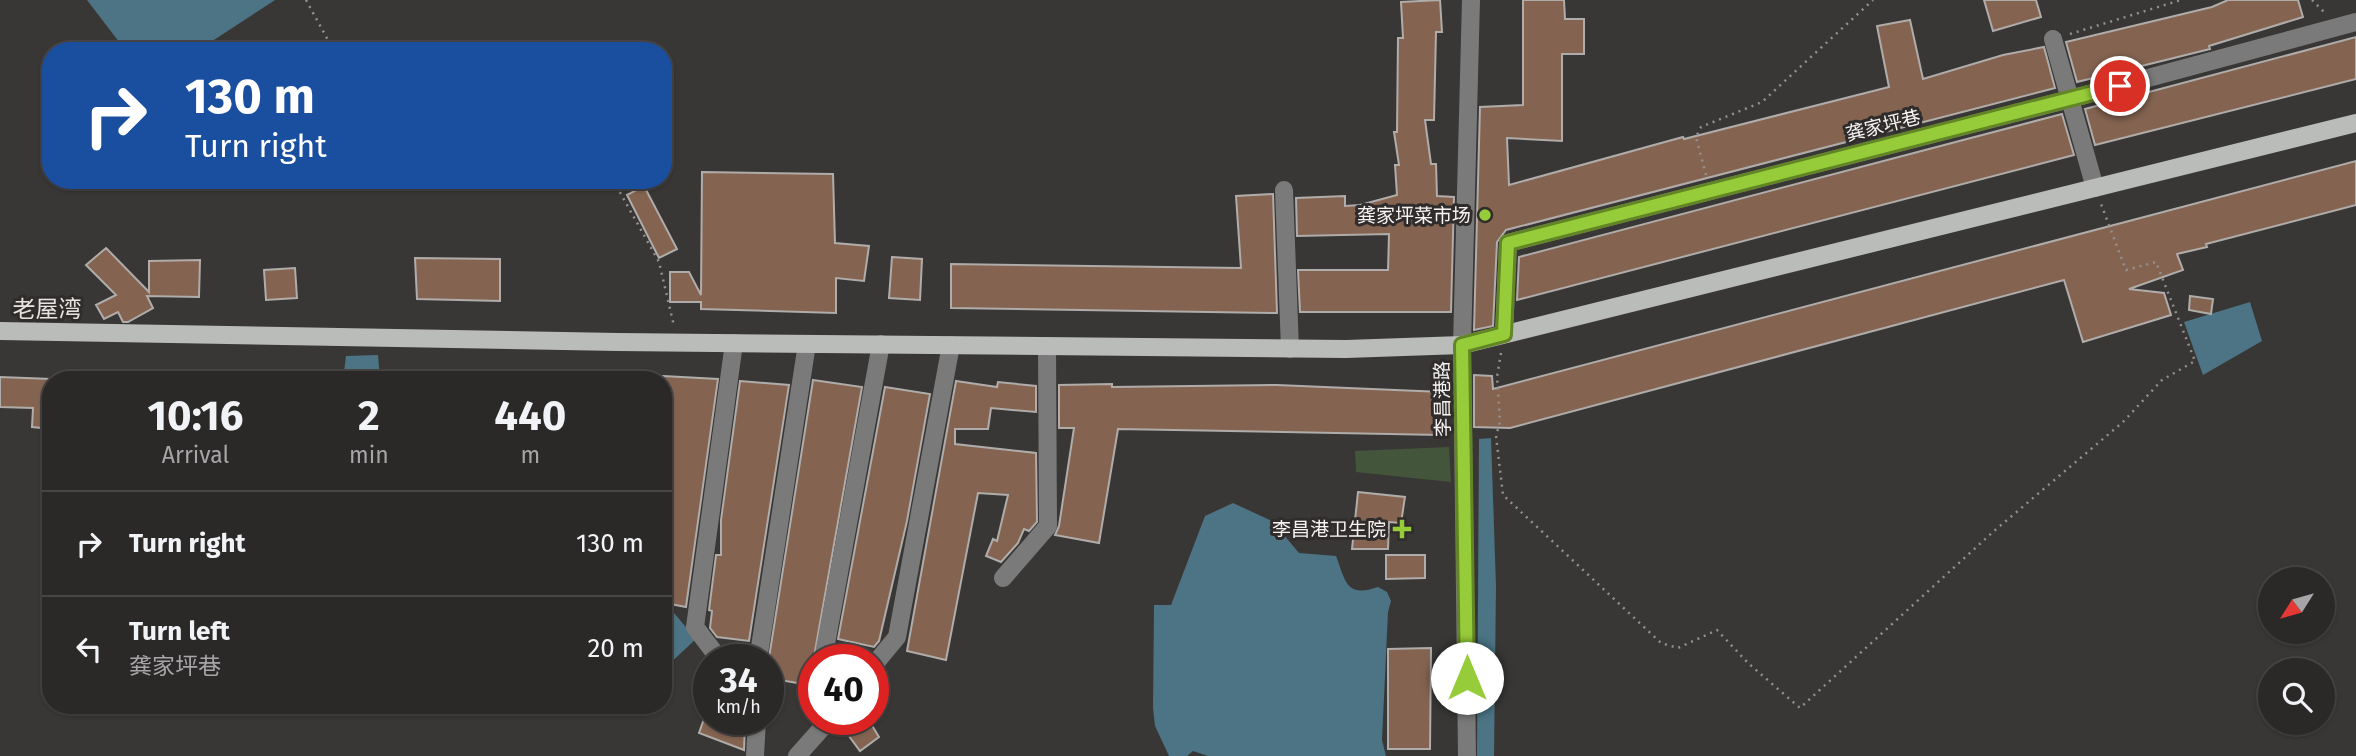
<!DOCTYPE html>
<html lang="en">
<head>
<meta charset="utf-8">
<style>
	body { margin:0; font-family:"Fira Sans","Noto Sans SC",sans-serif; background:#333130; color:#f1f3f6; height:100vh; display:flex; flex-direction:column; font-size:26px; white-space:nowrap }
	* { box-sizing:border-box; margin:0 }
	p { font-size:23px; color:#a6a6a8 }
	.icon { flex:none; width:38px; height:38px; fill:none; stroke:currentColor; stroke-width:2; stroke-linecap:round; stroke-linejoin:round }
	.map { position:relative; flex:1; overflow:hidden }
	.drawer { position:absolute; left:42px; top:371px; width:630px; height:343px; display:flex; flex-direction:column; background:#2b2928; border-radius:28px; box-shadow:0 2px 5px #0004,0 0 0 2px #474545 }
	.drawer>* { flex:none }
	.top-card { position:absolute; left:42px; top:42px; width:630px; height:147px; border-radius:28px; box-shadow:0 2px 5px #0004,0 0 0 2px #474545; background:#1a4fa0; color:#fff; overflow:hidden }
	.needle { width:46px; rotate:233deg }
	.tools { position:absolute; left:2258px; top:567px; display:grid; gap:14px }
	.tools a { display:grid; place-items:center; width:77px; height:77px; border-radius:50%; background:#2b2928; box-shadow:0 2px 5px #0004,0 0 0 2px #474545; font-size:35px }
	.speed { position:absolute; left:693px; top:644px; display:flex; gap:14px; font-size:35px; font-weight:700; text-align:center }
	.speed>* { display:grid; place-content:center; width:91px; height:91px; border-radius:50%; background:#2b2928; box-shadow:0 2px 5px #0004,0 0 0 2px #474545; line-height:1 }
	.speed small { font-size:18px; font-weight:400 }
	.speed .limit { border:10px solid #d22; background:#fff; color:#111 }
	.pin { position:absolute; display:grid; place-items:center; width:60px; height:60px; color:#fff; margin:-30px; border:4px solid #fff; border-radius:50%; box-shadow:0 2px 7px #0007 }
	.me { position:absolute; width:77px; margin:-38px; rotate:0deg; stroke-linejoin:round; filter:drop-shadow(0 0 5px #0008) }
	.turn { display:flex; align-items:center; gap:24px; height:147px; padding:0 28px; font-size:32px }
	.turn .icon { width:91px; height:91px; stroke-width:2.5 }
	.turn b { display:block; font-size:49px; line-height:60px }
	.eta { display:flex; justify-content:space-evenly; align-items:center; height:119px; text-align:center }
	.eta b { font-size:42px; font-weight:700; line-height:49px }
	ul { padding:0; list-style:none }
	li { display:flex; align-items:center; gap:21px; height:105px; padding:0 28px; border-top:2px solid #474545 }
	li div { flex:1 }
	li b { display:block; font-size:26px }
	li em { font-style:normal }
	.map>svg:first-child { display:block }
	.green { fill:#43563b }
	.water { fill:#4c7484 }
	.building { fill:#846451; stroke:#afacaa; stroke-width:2 }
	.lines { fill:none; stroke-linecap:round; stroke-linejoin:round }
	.path { stroke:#93918f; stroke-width:2.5; stroke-dasharray:2 5; stroke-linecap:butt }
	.minor { stroke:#797a79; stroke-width:18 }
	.major { stroke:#babcba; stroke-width:18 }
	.route-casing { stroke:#628525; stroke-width:18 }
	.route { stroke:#96cc39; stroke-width:12 }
	.poi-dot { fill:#96cc39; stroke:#2f2c2b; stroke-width:2.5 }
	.labels { text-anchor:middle; stroke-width:6; stroke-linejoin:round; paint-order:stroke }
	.street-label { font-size:19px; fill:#f5f3f2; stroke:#2f2c2b }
	.poi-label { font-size:19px; fill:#f5f3f2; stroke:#2f2c2b; text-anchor:end }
	.quarter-label { font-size:23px; fill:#e7e3e1; stroke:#2f2c2b }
</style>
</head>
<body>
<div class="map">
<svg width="2356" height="756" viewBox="0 0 2356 756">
	<rect width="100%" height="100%" fill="#393735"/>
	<path class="green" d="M1449 447 1451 482 1356 472 1355 451Z"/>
	<path class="water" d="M87 0H275L197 51H126Z
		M2250 302 2262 341 2203 375 2184 322Z
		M378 355 380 380H343L346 356Z
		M1491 438 1496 586 1494 756H1477L1479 439Z
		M1233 503 1272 521 1299 553 1336 556C1346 582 1346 598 1378 587L1387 592 1391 601 1388 612 1382 740 1386 756H1208L1193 751 1187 756H1169L1155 726 1153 708 1154 605H1171L1205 516Z
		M663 600 696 639 667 666 663 663Z"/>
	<path class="building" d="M1440 0 1442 32H1436L1434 120H1425L1431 164H1436L1437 196 1454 197 1451 312H1300L1298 270H1388L1389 234 1297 236 1296 198 1345 196V206L1360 205 1397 195 1395 165H1399L1394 132H1397L1398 38H1403L1401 2Z
		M1523 0H1564L1565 19H1584V54H1562V141L1507 138 1509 185 1683 137 1684 139 1889 87 1877 26 1910 20 1923 79 2003 55 2044 47 2055 88 1506 230 1497 242 1493 326 1474 330 1480 107 1523 105Z
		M1984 0H2036L2041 17 1993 31Z
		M2228 0H2298L2303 17 2209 46 2210 49 2077 82 2066 42 2212 7Z
		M2356 37V79L2095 145 2085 109Z
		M2062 114 2074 155 1517 300 1519 257Z
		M2356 161V205L2206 244 2207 247 2177 254 2183 270 2129 289 2164 293 2171 315 2083 342 2064 280 1510 428 1474 427V375L1492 376 1493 389Z
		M702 172 833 174 835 243 869 246 864 281 836 278V313L701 309V302H670V272H689L701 295Z
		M644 186 677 249 659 258 627 195Z
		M1273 194 1277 313 951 308V264L1241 268 1236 196Z
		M106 248 149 292V261L200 260 199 297 147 296 153 308 128 322H123L118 312 104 319 96 305 116 295 86 265Z
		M892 257 922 259 920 300 889 298Z
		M415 258 500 259V301L417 299Z
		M295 268 297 298 266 300 264 270Z
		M2190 296 2213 299 2211 314 2189 310Z
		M663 376 718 379 686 607 665 603 667 579 663 578V473L672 420 663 419Z
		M0 377 51 379V429L32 427 33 408 0 407Z
		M813 380 862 387 809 685 768 678V664Z
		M740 381 789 385 749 641 717 637 710 628 712 611 709 610 716 555H721V520Z
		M956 381 997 387 998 382 1036 386V412L991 408 988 429H955V444L1036 453 1037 522 1029 531 1024 529 1018 543 1001 562 986 556 993 539 997 541 1008 495 978 493 946 660 907 651Z
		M1112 384V387L1277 385 1442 392 1441 435 1118 429 1099 543 1055 535 1059 526 1074 428H1059V385Z
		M885 387 930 394 907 521 879 641 874 647 838 639Z
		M1358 492 1405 497 1401 523 1389 522 1388 549H1352Z
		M1386 555H1425V578L1386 579Z
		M1431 648 1430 749H1388V649Z
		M704 719 719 724 721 719H726L745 725 744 750 699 733Z
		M854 719H868L879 737 860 751 843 728Z"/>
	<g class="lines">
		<path class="path" d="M306 0 334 51
			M2312 0 2325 13
			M2070 34 2181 0
			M1706 175 1696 137 1701 127 1762 102 1873 0
			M613 180 659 262 674 326
			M1501 353 1497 377 1500 422 1496 436 1503 495 1661 643 1678 648 1717 630 1748 663 1800 708 1994 531 2123 422 2162 380 2195 361 2156 262 2126 270 2101 204"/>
		<path class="minor" d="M2053 39 2095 188
			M1284 190 1290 349
			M1504 334 1508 243 2070 99 2356 22
			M1003 578 1048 526 1047 346
			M720 660 695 627 734 343
			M758 660 807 344
			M823 660 881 344
			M873 666 897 637 951 345
			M755 756 757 719
			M797 756 830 719
			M1467 756 1462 345 1471 0"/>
		<path class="major" d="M0 331 618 342 1346 349 1462 345 2356 123"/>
	</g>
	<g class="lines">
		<defs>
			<path id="route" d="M1467 678 1462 345 1504 334 1508 243 2120 86"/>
		</defs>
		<use href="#route" class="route-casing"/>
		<use href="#route" class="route"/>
	</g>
	<g class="poi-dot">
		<circle cx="1485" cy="215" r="7"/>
		<path d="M1398.5 518.5h7v7h7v7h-7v7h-7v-7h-7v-7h7z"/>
	</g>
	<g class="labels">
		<g class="street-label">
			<text transform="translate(1883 125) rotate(-14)" y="7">龚家坪巷</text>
			<text transform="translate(1442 399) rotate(-91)" y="7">李昌港路</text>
		</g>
		<g class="poi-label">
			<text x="1471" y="222">龚家坪菜市场</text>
			<text x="1386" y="536">李昌港卫生院</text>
		</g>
		<g class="quarter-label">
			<text x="47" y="317">老屋湾</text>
		</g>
	</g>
</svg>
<div class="tools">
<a><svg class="needle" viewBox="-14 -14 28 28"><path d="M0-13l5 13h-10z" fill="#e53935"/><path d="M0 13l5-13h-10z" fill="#a6a6a8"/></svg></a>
<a><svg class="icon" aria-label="search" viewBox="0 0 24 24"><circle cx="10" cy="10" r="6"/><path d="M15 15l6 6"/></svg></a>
</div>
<div class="speed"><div>34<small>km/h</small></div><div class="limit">40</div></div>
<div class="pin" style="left:2120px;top:86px;background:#d93025"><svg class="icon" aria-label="arrive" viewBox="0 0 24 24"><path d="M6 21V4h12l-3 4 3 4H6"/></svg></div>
<svg class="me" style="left:1467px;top:678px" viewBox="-20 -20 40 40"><circle r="19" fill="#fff"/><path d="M0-13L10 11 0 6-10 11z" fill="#96cc39"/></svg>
<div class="top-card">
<div class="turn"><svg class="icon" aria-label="right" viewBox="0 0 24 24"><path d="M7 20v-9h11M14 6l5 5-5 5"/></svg><div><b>130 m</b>Turn right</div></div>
</div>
<section class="drawer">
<div class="eta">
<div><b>10:16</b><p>Arrival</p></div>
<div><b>2</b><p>min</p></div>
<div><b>440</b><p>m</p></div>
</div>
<ul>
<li><svg class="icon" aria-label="right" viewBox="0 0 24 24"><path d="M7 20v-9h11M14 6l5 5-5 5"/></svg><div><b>Turn right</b></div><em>130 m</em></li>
<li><svg class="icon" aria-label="left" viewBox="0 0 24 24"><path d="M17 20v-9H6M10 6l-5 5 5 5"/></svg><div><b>Turn left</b><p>龚家坪巷</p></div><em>20 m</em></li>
</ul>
</section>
</div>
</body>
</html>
